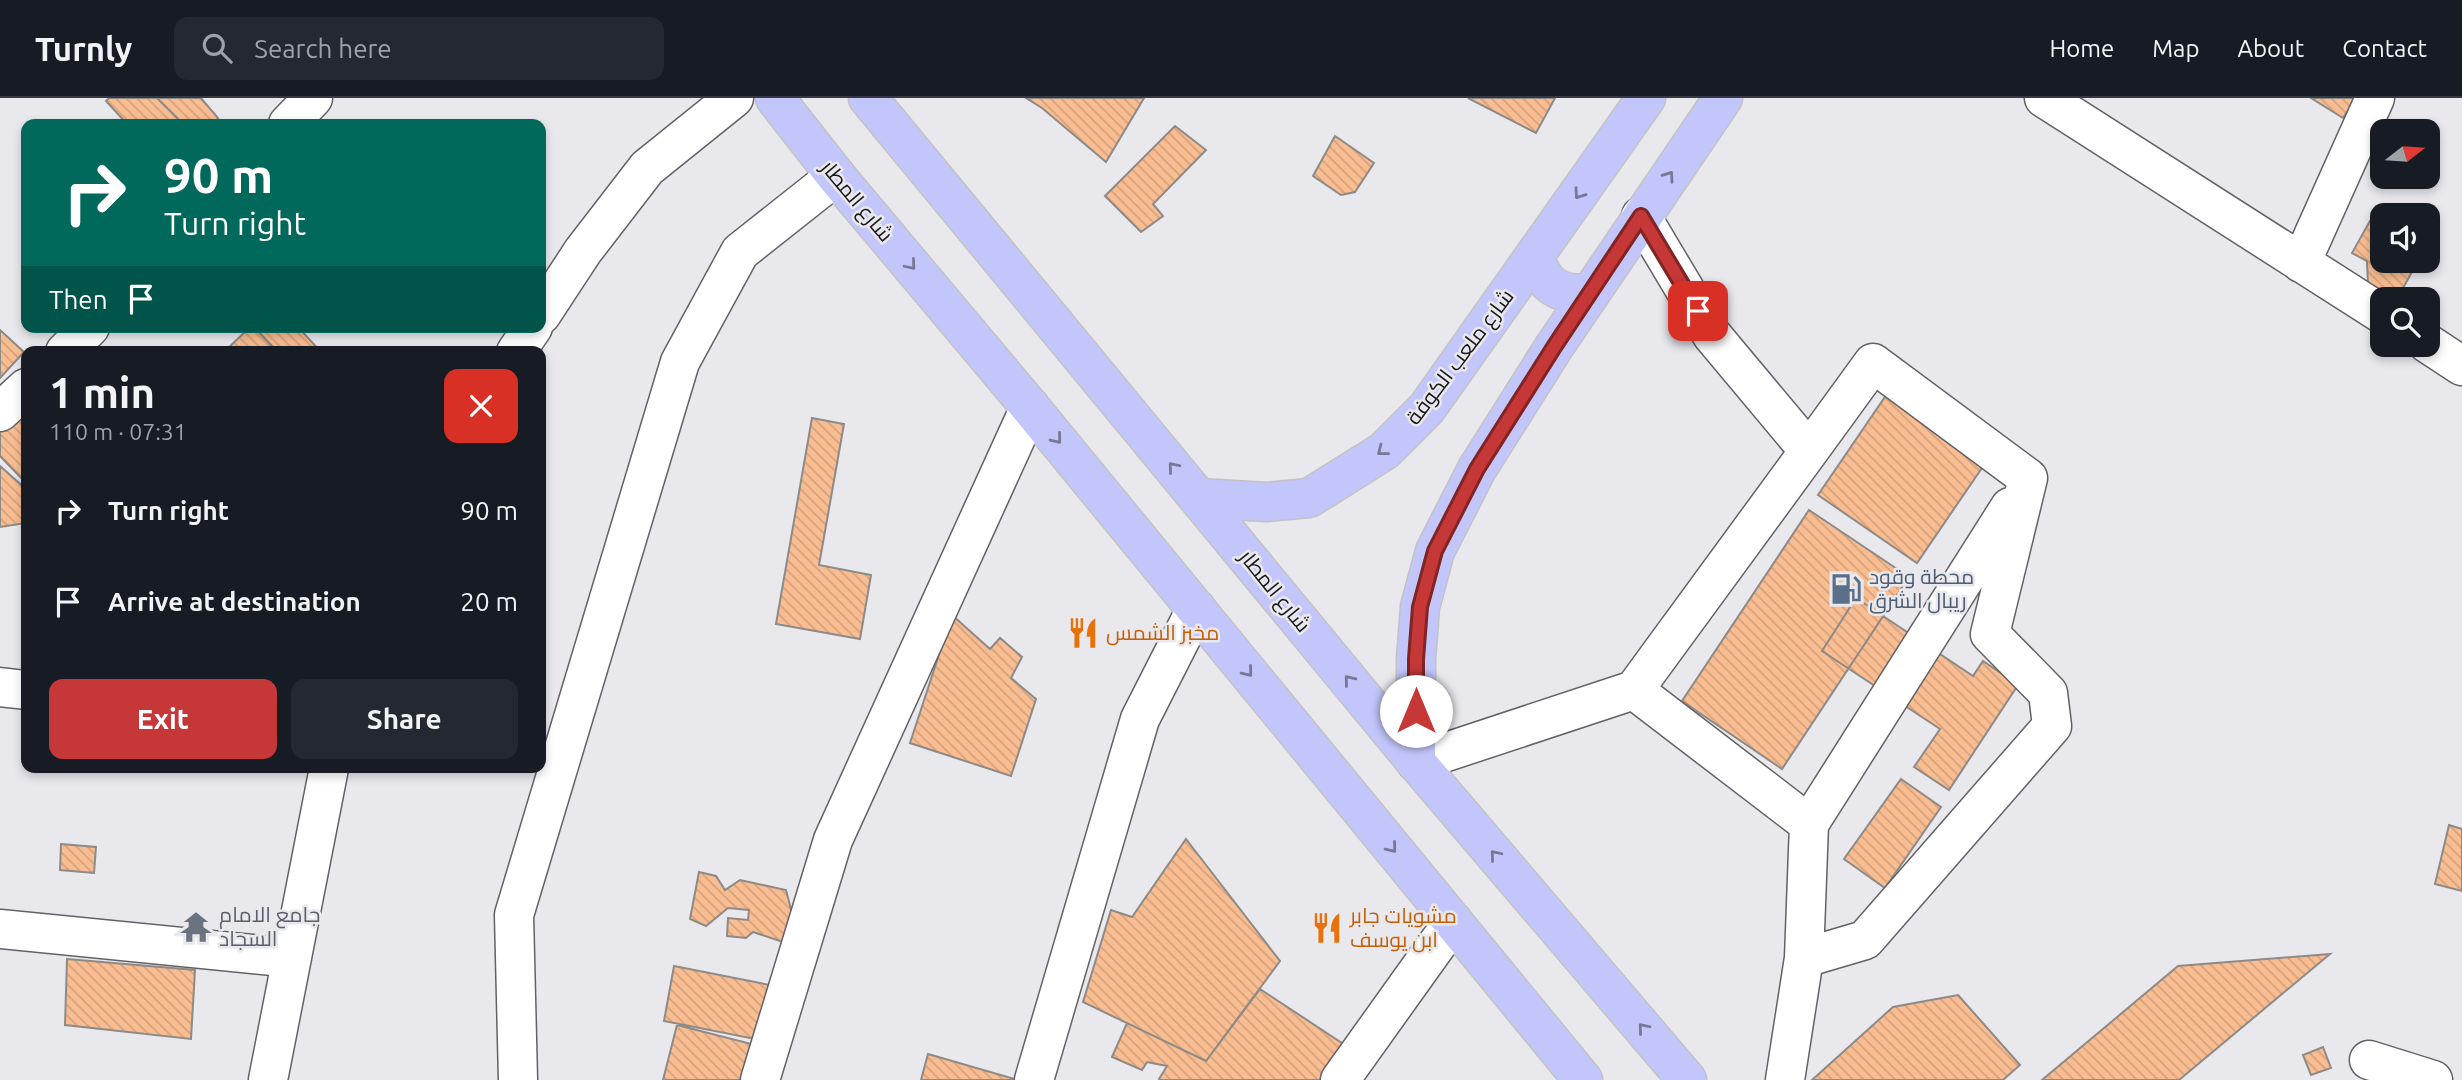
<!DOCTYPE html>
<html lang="en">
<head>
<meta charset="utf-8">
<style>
	body { margin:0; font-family:Ubuntu,Cairo,sans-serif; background:#242831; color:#f1f3f6; height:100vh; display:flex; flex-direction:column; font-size:26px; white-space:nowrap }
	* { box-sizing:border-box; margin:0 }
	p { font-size:23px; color:#9ea1a6 }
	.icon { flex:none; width:38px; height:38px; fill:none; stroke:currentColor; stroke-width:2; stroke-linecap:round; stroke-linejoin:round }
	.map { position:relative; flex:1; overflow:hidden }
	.side { position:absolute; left:21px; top:248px; width:525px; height:427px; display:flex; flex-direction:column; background:#171b24; border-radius:14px; box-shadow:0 4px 10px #0003 }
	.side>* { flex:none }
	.top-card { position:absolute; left:21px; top:21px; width:525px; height:214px; border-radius:14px; box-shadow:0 4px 10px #0003; background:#00695c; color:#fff; overflow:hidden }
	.needle { width:46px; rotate:73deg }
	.tools { position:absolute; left:2370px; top:21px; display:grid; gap:14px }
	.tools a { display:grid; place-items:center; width:70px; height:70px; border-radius:14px; background:#171b24; box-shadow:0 4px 10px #0003; font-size:35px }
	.pin { position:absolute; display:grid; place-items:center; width:60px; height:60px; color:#fff; margin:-30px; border-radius:14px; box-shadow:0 4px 10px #0006 }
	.me { position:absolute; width:77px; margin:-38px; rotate:0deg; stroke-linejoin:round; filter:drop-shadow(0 0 5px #0008) }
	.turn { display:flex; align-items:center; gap:24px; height:147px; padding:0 28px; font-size:32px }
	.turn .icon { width:91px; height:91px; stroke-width:2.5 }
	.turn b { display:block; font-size:49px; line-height:60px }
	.then { display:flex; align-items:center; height:66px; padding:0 28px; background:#0003; gap:14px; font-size:26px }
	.round { display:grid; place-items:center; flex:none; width:74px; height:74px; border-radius:14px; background:#242831 }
	.head { display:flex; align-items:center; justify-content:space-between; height:119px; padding:0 28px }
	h1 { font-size:42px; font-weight:700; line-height:52px }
	.button { display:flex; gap:14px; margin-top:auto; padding:14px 28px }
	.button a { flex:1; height:80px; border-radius:14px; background:#c63838; color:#fff; font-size:28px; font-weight:700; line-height:80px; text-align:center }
	.button a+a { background:#242831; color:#f1f3f6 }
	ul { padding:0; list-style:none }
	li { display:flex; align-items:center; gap:21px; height:91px; padding:0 28px }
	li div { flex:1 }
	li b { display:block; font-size:26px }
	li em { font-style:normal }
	header { display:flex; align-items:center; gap:42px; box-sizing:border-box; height:98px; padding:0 35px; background:#171b24; border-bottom:2px solid #363941 }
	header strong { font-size:33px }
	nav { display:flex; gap:38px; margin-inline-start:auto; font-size:24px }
	.search { width:490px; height:63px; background:#242831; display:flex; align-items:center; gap:18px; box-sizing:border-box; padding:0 24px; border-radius:14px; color:#9ea1a6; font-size:26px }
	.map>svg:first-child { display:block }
	.building { fill:url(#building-back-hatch); stroke:#8e8a87; stroke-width:2 }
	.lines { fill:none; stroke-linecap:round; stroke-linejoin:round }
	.minor-casing { stroke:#626266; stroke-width:41 }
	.major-casing { stroke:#c3c3c3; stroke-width:41 }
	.minor { stroke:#fff; stroke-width:38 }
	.major { stroke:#c2c6fa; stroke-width:38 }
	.oneway { stroke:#767895 }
	.route-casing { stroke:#812424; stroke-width:18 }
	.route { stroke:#c63838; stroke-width:12 }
	.labels { text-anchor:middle; stroke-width:5; stroke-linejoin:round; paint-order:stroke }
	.street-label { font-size:21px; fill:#18181a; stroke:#e8e8ed }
	.service-label { font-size:21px; fill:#4e5e75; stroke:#e8e8ed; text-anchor:start }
	.food-label { font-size:21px; fill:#c56008; stroke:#e8e8ed; text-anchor:start }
	.worship-label { font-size:21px; fill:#5b616d; stroke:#e8e8ed; text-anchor:start }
</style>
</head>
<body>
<header>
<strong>Turnly</strong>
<div class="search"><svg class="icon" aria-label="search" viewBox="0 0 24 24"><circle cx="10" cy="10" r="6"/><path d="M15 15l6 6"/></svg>Search here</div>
<nav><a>Home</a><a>Map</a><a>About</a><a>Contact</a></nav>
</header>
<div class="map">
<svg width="2462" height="982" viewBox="0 0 2462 982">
	<defs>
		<pattern id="building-back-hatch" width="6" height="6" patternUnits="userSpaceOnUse" patternTransform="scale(1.75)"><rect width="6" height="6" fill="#f9bd91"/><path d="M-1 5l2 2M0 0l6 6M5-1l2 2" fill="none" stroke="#d5a27c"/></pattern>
	</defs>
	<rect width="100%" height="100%" fill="#e8e8ed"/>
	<path class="building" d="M109 0H157L183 26H127L106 3Z
		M157 0H201L218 20 214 26H183Z
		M1026 0H1144L1106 64 1042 10Z
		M1468 0H1555L1536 35Z
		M2311 0H2356L2343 20Z
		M1175 28 1206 52 1153 106 1163 118 1141 134 1105 98Z
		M1335 38 1374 65 1355 94 1341 97 1313 78Z
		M2370 123 2382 130V163H2418L2397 201 2368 187 2367 163 2352 155Z
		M250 229H254L277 254H224Z
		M254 229H298L321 254H278Z
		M0 232 24 254 0 280Z
		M1887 296 1986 364 1917 465 1818 397Z
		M26 309V385L0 358V333Z
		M812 320 844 326 819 467 871 477 860 541 776 526Z
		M0 368 26 391V425L0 429Z
		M1809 412 1909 479 1782 671 1682 603Z
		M1856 500 1973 578 1983 563 2018 587 1949 692 1914 669 1940 631 1822 553Z
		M952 517 990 551 1000 540 1022 559 1011 580 1036 601 1011 678 910 645Z
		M1901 681 1941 709 1885 790 1844 761Z
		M2449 727 2462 731V793L2435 786Z
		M1186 741 1280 863 1206 963 1083 904 1111 812 1132 819Z
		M61 746 96 749 94 775 60 772Z
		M699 774 716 778 725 792 740 782 786 792 794 823 786 845 753 834 746 840 727 838 728 820 748 822 749 812 728 810 706 828 690 821Z
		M2330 856 2179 982H2042L2178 868Z
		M67 861 195 872 191 941 65 927Z
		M674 868 780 889 770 944 664 923Z
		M1260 891 1357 955 1337 982H1160L1159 981 1167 968 1147 964 1142 972 1112 959 1127 925 1206 963Z
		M1958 897 2020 967 2003 982H1812L1893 909Z
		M677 927 767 950 759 982H663Z
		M2323 949 2331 970 2311 977 2303 957Z
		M928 956 1018 982H921Z"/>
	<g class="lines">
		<defs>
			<path id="minor" d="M2044 0 2382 216
				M288 26 313 0
				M1641 118 1712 237 1809 353 1873 265 2028 380 1990 536 2048 595 2052 628 1865 842 1804 860
				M2301 165 2375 0
				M541 217 583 153 647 70 734 0
				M2427 245 2462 268
				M65 254 90 229
				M516 254 533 229
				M0 314 26 290
				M0 589 26 592
				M1634 592 1809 726 1804 860 1785 982
				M1416 664 1634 592 1809 353
				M1809 726 2010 409
				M0 831 292 860
				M2369 962 2433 982
				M268 982 329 670
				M518 982 514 817 680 264 740 154 836 78
				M760 982 833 742 1030 309
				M1034 982 1140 621 1196 511
				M1340 982 1453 824"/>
			<path id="major" d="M775 0 836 78 1030 309 1583 982
				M868 0 1416 664 1687 982
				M1535 158C1541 186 1561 200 1590 194
				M1199 400 1267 404 1309 400 1384 353 1427 310 1646 0
				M1416 664V561L1420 509 1435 453 1477 371 1554 249 1723 0"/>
		</defs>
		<use href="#minor" class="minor-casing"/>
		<use href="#major" class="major-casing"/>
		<use href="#minor" class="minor"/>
		<use href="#major" class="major"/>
	</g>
	<defs><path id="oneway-chevron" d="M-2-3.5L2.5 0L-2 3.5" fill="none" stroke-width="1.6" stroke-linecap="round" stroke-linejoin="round" transform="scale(1.75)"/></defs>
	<g class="oneway">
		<use href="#oneway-chevron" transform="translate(1669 78) rotate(-55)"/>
		<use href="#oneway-chevron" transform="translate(1579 96) rotate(125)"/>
		<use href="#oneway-chevron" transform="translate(911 167) rotate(50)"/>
		<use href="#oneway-chevron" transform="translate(1057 341) rotate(51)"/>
		<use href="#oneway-chevron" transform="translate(1382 353) rotate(142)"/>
		<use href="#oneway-chevron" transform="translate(1173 369) rotate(-130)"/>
		<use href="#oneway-chevron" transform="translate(1248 574) rotate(51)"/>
		<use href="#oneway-chevron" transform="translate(1349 582) rotate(-129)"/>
		<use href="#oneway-chevron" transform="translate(1392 750) rotate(51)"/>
		<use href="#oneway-chevron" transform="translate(1495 757) rotate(-130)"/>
		<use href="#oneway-chevron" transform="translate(1643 930) rotate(-130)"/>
	</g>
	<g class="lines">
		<defs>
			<path id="route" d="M1416 613V561L1420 509 1435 453 1477 371 1554 249 1641 118 1698 213"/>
		</defs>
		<use href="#route" class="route-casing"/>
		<use href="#route" class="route"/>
	</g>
	<defs>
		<symbol id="fuel-bare" viewBox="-9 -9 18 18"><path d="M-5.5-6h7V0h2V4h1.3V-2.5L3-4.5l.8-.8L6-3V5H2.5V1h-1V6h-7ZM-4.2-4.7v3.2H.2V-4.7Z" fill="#5c6f8a" stroke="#e8e8ed" stroke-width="2.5" paint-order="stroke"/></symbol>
		<symbol id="restaurant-bare" viewBox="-9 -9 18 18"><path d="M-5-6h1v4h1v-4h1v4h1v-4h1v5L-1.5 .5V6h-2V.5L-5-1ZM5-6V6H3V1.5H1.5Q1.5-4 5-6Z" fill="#e8710a" stroke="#e8e8ed" stroke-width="2.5" paint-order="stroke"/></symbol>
		<symbol id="temple-bare" viewBox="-9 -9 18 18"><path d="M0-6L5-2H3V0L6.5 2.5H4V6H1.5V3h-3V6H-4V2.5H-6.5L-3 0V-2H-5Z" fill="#6b7280" stroke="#e8e8ed" stroke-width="2.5" paint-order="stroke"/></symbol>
	</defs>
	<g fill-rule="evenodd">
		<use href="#fuel-bare" x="1824" y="469" width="44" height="44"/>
		<use href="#restaurant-bare" x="1061" y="513" width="44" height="44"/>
		<use href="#temple-bare" x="174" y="807" width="44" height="44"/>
		<use href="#restaurant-bare" x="1305" y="808" width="44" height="44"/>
	</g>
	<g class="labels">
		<g class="street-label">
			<text transform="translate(857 103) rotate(50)" y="7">شارع المطار</text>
			<text transform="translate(1460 259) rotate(-53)" y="7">شارع ملعب الكوفة</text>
			<text transform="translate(1275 493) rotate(51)" y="7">شارع المطار</text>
		</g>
		<g class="service-label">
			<text x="1869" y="486">محطة وقود<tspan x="1869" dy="24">ريبال الشرق</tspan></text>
		</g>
		<g class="food-label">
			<text x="1106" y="542">مخبز الشمس</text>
			<text x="1350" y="825">مشويات جابر<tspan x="1350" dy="24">ابن يوسف</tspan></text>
		</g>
		<g class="worship-label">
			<text x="219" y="824">جامع الامام<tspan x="219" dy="24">السجاد</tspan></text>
		</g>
	</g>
</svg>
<div class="tools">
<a><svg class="needle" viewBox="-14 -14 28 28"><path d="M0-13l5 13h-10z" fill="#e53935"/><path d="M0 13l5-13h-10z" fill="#9ea1a6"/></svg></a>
<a><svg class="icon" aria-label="sound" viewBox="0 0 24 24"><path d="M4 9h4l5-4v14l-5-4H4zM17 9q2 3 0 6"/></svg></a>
<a><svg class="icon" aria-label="search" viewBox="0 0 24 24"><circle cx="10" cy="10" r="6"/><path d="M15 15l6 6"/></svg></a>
</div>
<div class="pin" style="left:1698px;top:213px;background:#d93025"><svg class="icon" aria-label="arrive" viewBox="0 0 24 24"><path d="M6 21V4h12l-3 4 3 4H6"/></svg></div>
<svg class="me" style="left:1416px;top:613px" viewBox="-20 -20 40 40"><circle r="19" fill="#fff"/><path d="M0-13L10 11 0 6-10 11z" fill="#c63838"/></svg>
<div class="top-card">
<div class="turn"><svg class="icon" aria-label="right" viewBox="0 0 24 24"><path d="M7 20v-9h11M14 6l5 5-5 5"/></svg><div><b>90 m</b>Turn right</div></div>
<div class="then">Then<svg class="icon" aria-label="arrive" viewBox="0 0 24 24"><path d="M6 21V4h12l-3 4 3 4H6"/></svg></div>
</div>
<section class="side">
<div class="head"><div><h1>1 min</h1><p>110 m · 07:31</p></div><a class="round" style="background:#d93025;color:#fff"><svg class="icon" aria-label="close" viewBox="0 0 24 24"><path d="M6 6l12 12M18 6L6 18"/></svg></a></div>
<ul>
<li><svg class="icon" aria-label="right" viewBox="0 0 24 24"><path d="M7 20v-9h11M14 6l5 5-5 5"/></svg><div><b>Turn right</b></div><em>90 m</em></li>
<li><svg class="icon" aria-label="arrive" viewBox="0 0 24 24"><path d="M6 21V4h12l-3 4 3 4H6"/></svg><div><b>Arrive at destination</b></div><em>20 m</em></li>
</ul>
<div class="button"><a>Exit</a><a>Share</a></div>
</section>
</div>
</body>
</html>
